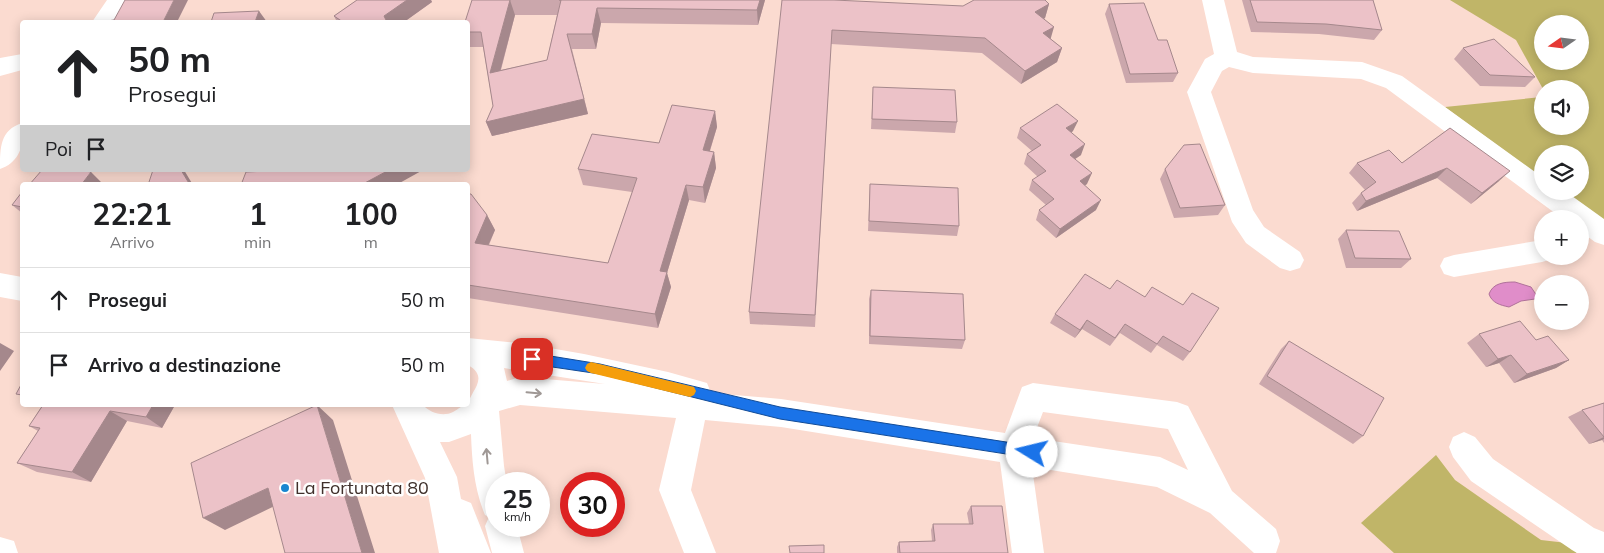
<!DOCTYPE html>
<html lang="it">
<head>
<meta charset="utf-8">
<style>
	body { margin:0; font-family:Mulish,sans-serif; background:#f6f6f6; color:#202124; height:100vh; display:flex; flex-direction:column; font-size:19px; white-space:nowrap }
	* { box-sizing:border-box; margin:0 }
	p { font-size:16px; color:#757577 }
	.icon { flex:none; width:28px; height:28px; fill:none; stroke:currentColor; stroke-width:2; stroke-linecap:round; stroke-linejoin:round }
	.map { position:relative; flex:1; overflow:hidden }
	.side { position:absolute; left:20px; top:182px; width:450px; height:225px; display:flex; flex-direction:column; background:#fff; border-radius:5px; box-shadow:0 2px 12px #0003 }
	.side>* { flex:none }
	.guide { position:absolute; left:20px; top:20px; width:450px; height:152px; border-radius:5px; box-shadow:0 2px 12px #0003; background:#fff; color:#202124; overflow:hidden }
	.needle { width:32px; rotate:256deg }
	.tools { position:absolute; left:1534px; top:15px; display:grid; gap:10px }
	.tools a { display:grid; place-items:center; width:55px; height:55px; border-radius:50%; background:#fff; box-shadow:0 2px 12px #0003; font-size:25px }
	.speed { position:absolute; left:485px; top:472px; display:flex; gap:10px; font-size:25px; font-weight:700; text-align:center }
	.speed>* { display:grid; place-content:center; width:65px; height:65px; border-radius:50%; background:#fff; box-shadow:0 2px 12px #0003; line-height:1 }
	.speed small { font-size:12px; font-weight:400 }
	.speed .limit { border:8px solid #d22; background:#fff; color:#111 }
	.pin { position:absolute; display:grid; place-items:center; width:42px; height:42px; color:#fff; margin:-21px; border-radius:10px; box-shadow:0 2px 8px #0006 }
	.me { position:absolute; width:55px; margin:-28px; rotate:279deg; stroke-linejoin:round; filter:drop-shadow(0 0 4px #0008) }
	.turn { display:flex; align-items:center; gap:18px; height:105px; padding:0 25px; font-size:22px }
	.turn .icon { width:65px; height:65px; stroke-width:2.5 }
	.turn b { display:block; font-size:35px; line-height:42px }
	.then { display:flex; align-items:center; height:48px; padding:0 25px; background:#0003; gap:10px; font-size:19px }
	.eta { display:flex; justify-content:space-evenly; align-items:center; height:85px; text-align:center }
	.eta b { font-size:30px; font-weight:700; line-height:35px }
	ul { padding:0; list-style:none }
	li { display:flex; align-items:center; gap:15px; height:65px; padding:0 25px; border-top:1px solid #e0e0e0 }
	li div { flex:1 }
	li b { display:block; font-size:19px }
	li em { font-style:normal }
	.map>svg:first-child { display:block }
	.green { fill:#c0b568; fill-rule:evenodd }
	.water { fill:#e08dc9; stroke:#b0719a }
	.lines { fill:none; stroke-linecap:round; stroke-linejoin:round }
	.minor { fill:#fff; fill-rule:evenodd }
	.wall { fill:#cba7ac; fill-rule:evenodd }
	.shaded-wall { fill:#a5888c }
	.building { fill:#ecc2c8; stroke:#a5888c }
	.oneway { stroke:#9f9895 }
	.route { fill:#1a73e8; stroke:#114b97 }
	.slow { fill:#f59e0b }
	.poi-dot { fill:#1986d0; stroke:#fff; stroke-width:2 }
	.labels { text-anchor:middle; stroke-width:5; stroke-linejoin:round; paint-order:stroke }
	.poi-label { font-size:18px; fill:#3f302b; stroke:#fff; text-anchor:start }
</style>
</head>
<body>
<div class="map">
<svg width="1604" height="553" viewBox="0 0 1604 553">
	<rect width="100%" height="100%" fill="#fbdbd0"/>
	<path class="green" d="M1450 0H1604V222L1561 191H1580V154H1542V178L1445 107 1542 97V126H1580V89H1543L1516 40ZM1542 24H1580V61H1542Z
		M1436 455 1455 480 1541 540 1567 543 1577 553H1394L1361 523Z"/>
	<path class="water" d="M1515 282 1531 287 1537 296 1535 299 1521 301 1509 307C1500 305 1492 303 1489 294 1493 283 1504 282 1515 282Z"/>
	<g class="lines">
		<path class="minor" d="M107 0H130L115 22H92Z
			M1202 0H1224L1237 52 1253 57 1362 62 1402 76 1542 177V191H1565L1604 219V245L1595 242 1580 231V219H1563L1386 88 1361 79 1253 73 1229 67 1222 71 1211 92 1253 210 1264 227 1300 252 1304 260 1300 268 1290 271 1280 268 1246 243 1232 222 1187 92 1205 59 1214 54Z
			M22 54V70L0 76V58Z
			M22 123C25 142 21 162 0 169 0 148 0 130 22 123Z
			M1542 240V256H1553L1552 259 1542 262 1454 277 1444 274 1440 266 1444 258 1454 255Z
			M0 273 22 277V301L0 297Z
			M468 338 527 344 584 354 668 372 707 383 711 393 781 399 1005 433 1022 387 1033 383 1177 402 1188 406 1232 491 1276 529 1280 541 1276 553H1254L1210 513 1157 487 1032 467 1044 553H1012L1000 462 781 427 705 420 691 490 716 553H684L659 490 676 418 520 405 499 411 504 466 507 484H496V526H517L524 553H492L485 526 489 517 485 515C474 489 472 461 471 434L449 442H440L457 477 461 499 471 503 491 553H439L425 478 392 405H423C430 413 443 417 453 412 459 409 461 405 468 405 469 392 491 378 468 365ZM504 368 605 384 520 377 507 381ZM1043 412 1168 429 1188 470 1160 457 1033 438Z
			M1464 432 1475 437 1493 459 1594 528 1604 532V553H1577L1572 550 1471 481 1453 457 1449 447 1453 437Z
			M0 537 14 541 18 553H0Z"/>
	</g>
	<path class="wall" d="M357 0H431L432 2 404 22H337L334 16Z
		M472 0H765L758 25 601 23 596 49H572L588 114 492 136 486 122 493 106 483 47H469L468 44V22ZM515 15H557L547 60 501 70Z
		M1242 0H1373L1382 30 1374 40 1319 34 1251 32Z
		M834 1 963 6 1049 4 1045 18 1044 19 1051 39 1062 48 1057 62 1021 84 982 53 831 44 815 327 750 324 749 312Z
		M1109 4 1158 40 1178 73 1173 82 1126 83 1105 14Z
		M1463 48 1535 77 1525 87 1480 86 1454 59Z
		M873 87 957 122 955 133 871 129Z
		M715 111 717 127 710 151 714 152 716 168 705 203 689 200 667 273 671 287 658 328 468 298V194L487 215 495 230 489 245 608 263 632 192 583 185 578 169 659 143Z
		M1020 128 1073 131 1071 133 1081 155 1075 159 1087 184 1084 185 1096 210 1056 238 1036 220 1039 210 1046 205 1029 190 1032 180 1038 177 1024 164 1027 154 1032 151 1017 138Z
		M1450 128 1499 181 1471 204 1437 178 1357 211 1352 203 1361 193 1365 190 1349 173 1357 163H1402Z
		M1165 169 1225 205 1218 215 1174 218 1160 179Z
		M870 184 959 226 957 236 868 231Z
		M22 192V213L12 205Z
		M1346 230 1411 259 1401 268H1346L1338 239Z
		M1110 289 1190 352 1183 361 1157 345 1151 353 1120 333 1110 346 1082 329 1075 338 1050 323 1055 314Z
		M871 290 965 340 962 349 869 344V299Z
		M1479 334 1536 340 1569 360 1556 368 1514 383 1499 363 1486 367 1467 343Z
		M1289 341 1363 436 1353 444 1259 384 1281 349Z
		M1604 403V443L1602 440 1589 444 1568 417 1582 410Z
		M39 405H175L162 428 127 421 91 482 37 472 17 463 38 431 29 426 42 406Z
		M971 506 1008 553H897V547L899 542 932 541 931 530 933 524H969L967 513Z"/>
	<path class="shaded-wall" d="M174 0H188L177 22H163Z
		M407 0H431L432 2 404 22H387L384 16Z
		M510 0 515 15 496 87 490 73Z
		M760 0H765L758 25 757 10Z
		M1049 4 1045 18 1031 26 1035 12Z
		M597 8 601 23 596 49 592 34Z
		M259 11 267 22H255Z
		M1054 27 1050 41 1043 33Z
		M567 34 588 114 492 136 486 122 584 99Z
		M1062 48 1057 62 1021 84 1025 71Z
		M715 111 717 127 705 166 703 150Z
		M1078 121 1073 131 1062 139 1066 128Z
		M1085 144 1081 155 1066 165 1070 155Z
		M714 152 716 168 705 203 703 187Z
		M1447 168 1437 178 1357 211 1366 201Z
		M181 170H184L193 185H190Z
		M389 170H423L396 185H361Z
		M1510 171 1499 181 1471 204 1482 193Z
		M91 172 102 183 100 185H81Z
		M1092 173 1087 184 1076 192 1080 181Z
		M686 185 689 200 667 273 671 287 658 328 655 314 660 271Z
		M1101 200 1096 210 1056 238 1060 229Z
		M487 215 495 230 483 257 475 243Z
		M1087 320 1082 329 1075 338 1080 330Z
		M0 343 14 351 0 371Z
		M1511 355 1499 363 1486 367 1498 359Z
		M1569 360 1556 368 1514 383 1527 374Z
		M153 405H175L162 428 146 417Z
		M317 405 333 420 375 553H362Z
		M110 411 127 421 91 482 72 472Z
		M1604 437V439L1602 440 1589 444Z
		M268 488 287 500 225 530 203 518Z"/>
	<path class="building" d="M125 0H174L163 22H100L114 20Z
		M357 0H407L384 16 387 22H343L334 16Z
		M472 0H510L490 73 547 60 561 0H559H760L757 10 597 8 592 34H567L584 99 486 122 493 106 481 32H468V22H465Z
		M782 0H834L963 6 974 0H1045L1049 4 1035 12 1054 27 1043 33 1062 48 1025 71 985 38 832 30 815 315 749 312Z
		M1250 0H1373L1382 30 1326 24 1257 22Z
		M1144 3 1158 40H1167L1178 73 1130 74 1109 4Z
		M259 11 255 22H211L214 13Z
		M1494 39 1535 77 1490 75 1463 48Z
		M873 87 955 90 957 122 872 119Z
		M1057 104 1078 121 1066 128 1085 144 1070 155 1092 173 1080 181 1101 200 1060 229 1039 210 1054 199 1032 180 1046 171 1027 154 1041 145 1020 128Z
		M672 105 715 111 703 150 714 152 703 187 686 185 660 271 667 272 655 314 468 285V194H471L487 215 475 243 608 263 637 178 578 169 592 134 659 143Z
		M1450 128 1510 171 1482 193 1447 168 1366 201 1361 193 1376 182 1357 163 1389 150 1402 163Z
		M1200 144 1225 205 1180 208 1165 169 1184 145Z
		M42 170H80L91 172 81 185H29Z
		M153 170H181L190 185H148Z
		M268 170H389L361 185H241L246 172 268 171Z
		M870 184 958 188 959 226 869 221Z
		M22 192V207L12 205Z
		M1346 230 1399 231 1411 259 1355 258Z
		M1085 274 1110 289 1117 280 1145 297 1152 287 1183 305 1192 293 1219 308 1190 352 1163 336 1157 344 1125 324 1115 338 1087 320 1080 330 1055 314Z
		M871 290 963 294 965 340 870 336Z
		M1520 321 1536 340 1548 336 1569 360 1527 374 1511 355 1498 359 1479 334Z
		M1289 341 1384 398 1363 436 1267 376Z
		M22 383V395L16 394Z
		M1604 403V437L1582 410Z
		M43 405H153L146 417 110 411 72 472 17 463 40 428 29 426Z
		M317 405 362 553H285L268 488 203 518 191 463Z
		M971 506H1002L1008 553H900L899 542 935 541 933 524H973Z
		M824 545V553H790L789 546Z"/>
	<defs><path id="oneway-shaft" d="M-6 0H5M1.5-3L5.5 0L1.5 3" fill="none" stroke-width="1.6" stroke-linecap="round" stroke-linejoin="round" transform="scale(1.25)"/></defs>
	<g class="oneway">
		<use href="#oneway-shaft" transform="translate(534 393) rotate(5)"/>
		<use href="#oneway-shaft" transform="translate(487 456) rotate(-95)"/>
	</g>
	<path class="route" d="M532 353 600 364 780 407 1032 446 1037 448 1039 452 1037 456 1032 458 780 419 600 374 532 364 528 362 526 359 528 355Z"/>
	<path class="slow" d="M591 362 690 386 694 387 696 391 694 395 690 397 591 373 587 371 585 368 587 364Z"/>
	<circle class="poi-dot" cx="285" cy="488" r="5"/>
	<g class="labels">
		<g class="poi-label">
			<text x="295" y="494">La Fortunata 80</text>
		</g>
	</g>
</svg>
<div class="tools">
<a><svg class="needle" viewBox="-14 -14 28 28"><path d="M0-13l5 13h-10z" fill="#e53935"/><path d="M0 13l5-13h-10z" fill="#757577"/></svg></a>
<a><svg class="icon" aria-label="sound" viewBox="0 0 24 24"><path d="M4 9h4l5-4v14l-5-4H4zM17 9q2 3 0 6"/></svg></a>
<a><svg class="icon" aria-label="layers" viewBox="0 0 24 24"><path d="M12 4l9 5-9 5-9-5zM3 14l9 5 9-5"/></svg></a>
<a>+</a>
<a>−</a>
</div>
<div class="speed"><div>25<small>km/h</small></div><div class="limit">30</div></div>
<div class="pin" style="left:532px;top:359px;background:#d93025"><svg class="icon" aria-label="arrive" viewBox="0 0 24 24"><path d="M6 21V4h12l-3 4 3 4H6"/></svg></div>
<svg class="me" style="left:1032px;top:452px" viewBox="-20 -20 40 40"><circle r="19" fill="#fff"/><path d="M0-13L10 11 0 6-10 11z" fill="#1a73e8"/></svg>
<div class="guide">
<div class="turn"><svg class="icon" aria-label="ahead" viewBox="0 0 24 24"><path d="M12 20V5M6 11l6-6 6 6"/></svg><div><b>50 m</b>Prosegui</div></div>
<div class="then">Poi<svg class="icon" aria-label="arrive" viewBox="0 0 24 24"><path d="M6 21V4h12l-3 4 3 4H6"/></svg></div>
</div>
<section class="side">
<div class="eta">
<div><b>22:21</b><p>Arrivo</p></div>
<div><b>1</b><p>min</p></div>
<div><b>100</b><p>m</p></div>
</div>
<ul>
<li><svg class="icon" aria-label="ahead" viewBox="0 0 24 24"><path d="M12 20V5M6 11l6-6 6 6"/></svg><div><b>Prosegui</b></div><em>50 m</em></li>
<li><svg class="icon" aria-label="arrive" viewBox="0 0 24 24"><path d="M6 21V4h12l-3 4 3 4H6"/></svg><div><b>Arrivo a destinazione</b></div><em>50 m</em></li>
</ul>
</section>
</div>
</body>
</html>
